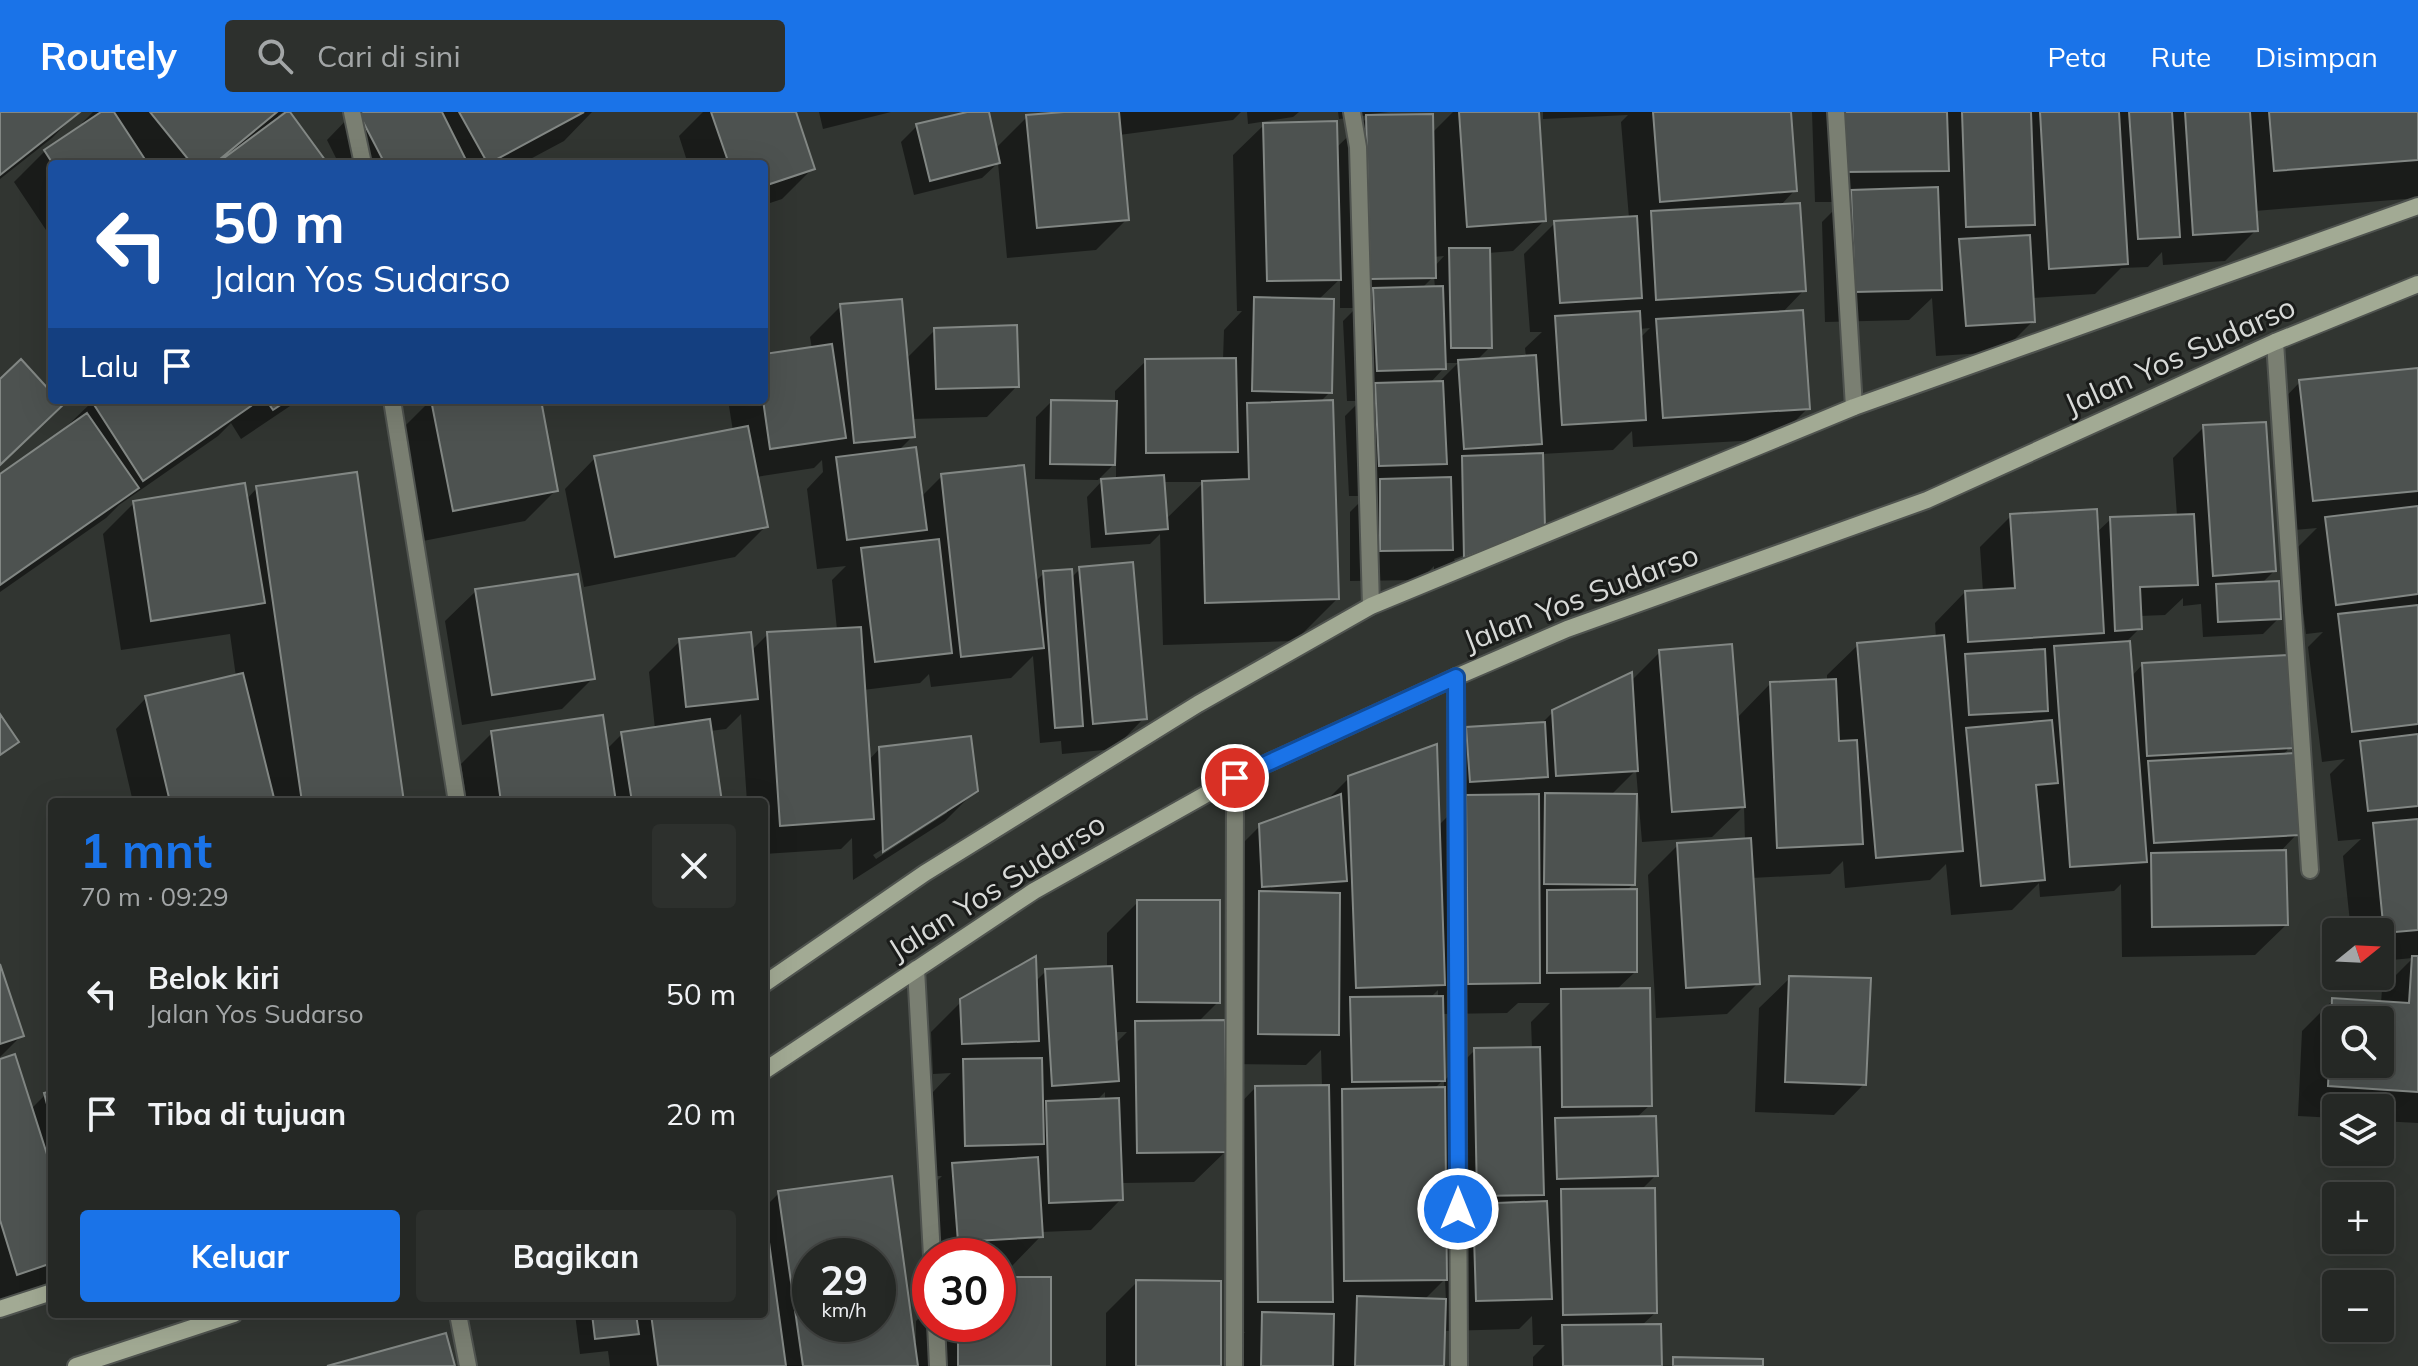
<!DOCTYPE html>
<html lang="id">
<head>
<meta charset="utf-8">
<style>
	body { margin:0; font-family:Mulish,sans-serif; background:#2d302d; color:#f1f3f6; height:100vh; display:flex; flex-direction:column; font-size:30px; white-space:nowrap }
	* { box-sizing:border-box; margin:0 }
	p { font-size:26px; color:#a3a6a7 }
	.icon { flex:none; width:44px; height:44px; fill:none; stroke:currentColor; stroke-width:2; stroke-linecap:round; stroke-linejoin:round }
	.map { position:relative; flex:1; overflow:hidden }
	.panel { position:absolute; left:48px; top:686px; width:720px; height:520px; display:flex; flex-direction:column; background:#252825; border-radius:8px; box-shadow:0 8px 32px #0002,0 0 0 2px #424442 }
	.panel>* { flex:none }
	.top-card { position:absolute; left:48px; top:48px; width:720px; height:244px; border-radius:8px; box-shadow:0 8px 32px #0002,0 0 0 2px #424442; background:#1a4fa0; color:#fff; overflow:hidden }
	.needle { width:52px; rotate:72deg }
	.fabs { position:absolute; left:2322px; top:806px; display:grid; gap:16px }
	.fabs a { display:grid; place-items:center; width:72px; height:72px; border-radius:8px; background:#252825; box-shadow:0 8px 32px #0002,0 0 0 2px #424442; font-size:40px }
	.speed { position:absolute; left:792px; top:1126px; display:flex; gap:16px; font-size:40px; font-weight:700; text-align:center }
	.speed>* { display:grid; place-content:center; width:104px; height:104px; border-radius:50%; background:#252825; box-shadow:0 8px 32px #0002,0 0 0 2px #424442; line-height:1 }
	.speed small { font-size:20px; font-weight:400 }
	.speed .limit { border:12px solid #d22; background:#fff; color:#111 }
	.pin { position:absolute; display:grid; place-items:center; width:68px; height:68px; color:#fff; margin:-34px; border:4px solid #fff; border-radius:50%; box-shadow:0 2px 8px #0007 }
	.me { position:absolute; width:88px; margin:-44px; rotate:0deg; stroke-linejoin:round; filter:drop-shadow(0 0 6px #0008) }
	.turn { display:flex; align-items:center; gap:28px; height:168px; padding:0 32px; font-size:36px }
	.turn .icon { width:104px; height:104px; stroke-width:2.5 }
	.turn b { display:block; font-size:56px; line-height:68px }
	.then { display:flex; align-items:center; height:76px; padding:0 32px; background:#0003; gap:16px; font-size:30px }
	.round { display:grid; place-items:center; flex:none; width:84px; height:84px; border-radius:8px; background:#2d302d }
	.head { display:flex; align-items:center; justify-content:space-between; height:136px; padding:0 32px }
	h1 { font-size:48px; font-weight:700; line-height:60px; color:#1a73e8 }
	.primary-button { display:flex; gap:16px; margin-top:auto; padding:16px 32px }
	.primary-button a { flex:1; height:92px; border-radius:8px; background:#1a73e8; color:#fff; font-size:32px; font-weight:700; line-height:92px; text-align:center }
	.primary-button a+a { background:#2d302d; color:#f1f3f6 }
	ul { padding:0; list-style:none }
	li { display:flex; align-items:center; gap:24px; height:120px; padding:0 32px }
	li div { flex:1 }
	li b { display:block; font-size:30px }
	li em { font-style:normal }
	header { display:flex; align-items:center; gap:48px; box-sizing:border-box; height:112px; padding:0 40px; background:#1a73e8; color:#fff }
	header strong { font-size:38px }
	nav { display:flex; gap:44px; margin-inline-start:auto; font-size:28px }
	.search { width:560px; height:72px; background:#2d302d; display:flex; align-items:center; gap:20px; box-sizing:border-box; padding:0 28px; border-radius:8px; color:#a3a6a7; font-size:30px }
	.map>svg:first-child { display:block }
	.shadow { fill:#0007; fill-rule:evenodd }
	.building { fill:#4d5250; stroke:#828784; stroke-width:2; fill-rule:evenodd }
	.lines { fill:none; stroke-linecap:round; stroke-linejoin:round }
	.minor-casing { stroke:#4f534f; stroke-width:20 }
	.secondary-casing { stroke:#4f534f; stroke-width:20 }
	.minor { stroke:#7a7f72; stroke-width:16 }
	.secondary { stroke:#a2aa94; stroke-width:16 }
	.route-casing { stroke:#114b97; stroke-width:20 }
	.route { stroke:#1a73e8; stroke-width:14 }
	.labels { text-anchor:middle; stroke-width:6; stroke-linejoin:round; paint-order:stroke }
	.street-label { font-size:30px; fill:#d8dad8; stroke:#1a1c1a }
</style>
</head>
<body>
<header>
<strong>Routely</strong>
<div class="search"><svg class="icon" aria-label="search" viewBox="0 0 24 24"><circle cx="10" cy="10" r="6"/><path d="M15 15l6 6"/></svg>Cari di sini</div>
<nav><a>Peta</a><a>Rute</a><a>Disimpan</a></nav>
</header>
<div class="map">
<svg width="2418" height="1254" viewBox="0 0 2418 1254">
	<rect width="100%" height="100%" fill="#313531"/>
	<path class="shadow" d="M0 0H78L52 26 0 67Z
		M93 0H283L278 4 280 7 325 52H52V127L14 70 45 39 84 14 82 11Z
		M354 0H592L564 29 521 52H339L327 28Z
		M703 0H794L813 56 782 87 764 93V52H688L679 24Z
		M819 0H891L823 17Z
		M975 0H986L995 37 1027 5 1090 0H1241L1233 8 1119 23 1127 107 1096 138 1007 146 998 51 982 66 914 83 901 30 917 14Z
		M1247 0H1299L1293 5 1248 12Z
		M1338 0H1389L1371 2V5L1431 22 1453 0H1537L1544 109 1513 139 1488 141 1490 235 1476 249 1526 246 1525 236 1542 220H1530L1524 142 1555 111 1629 106 1621 10 1628 3 1543 7V0H1789L1795 78 1780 94 1804 178 1781 202 1808 296 1777 327 1633 335 1632 319 1613 338 1541 342 1543 414 1512 445 1434 475V454L1420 468 1350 469V400L1366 384H1349L1345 304 1360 289H1347L1343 209 1356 196H1340V167L1317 189 1330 280 1319 291 1337 487 1295 529 1163 533 1160 422 1150 432 1091 436 1087 385 1102 369 1116 368V350L1098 368 1035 367 1036 305 1051 290 1115 291V279L1146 249 1223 248 1224 218 1242 199H1237L1233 43 1264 13 1336 36 1370 3 1339 7ZM1444 144 1434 155 1433 145ZM1434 164 1435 176H1422ZM1650 216 1639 227V217ZM1444 251H1458L1438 271H1430L1444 256ZM1162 370H1204L1165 408ZM1515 424V429L1456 451 1454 447Z
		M1812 0H2418V86L2255 99 2256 118 2225 149 2163 153 2162 140 2148 155 2121 156 2095 182 2032 186 2033 209 2002 240 1936 244 1932 186 1909 208 1825 210 1822 110 1842 90H1815Z
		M841 194 906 247 935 218 1017 274 987 305 911 307 913 324 898 339 921 385 942 364 1035 470 1044 461 1070 467 1080 457 1144 606 1114 637 1062 642 1061 629 1040 631 1033 544 1011 566 931 575 929 562 920 571 863 578 868 649 880 636 976 678 945 709 853 768 852 726 841 737 764 742V690H747L741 602 726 617 710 619 720 690H467L461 652 492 621 606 638 622 622 655 617 649 560 680 529 751 539 768 522 837 518 832 468 846 454 817 457 807 377 823 360 822 348 814 356 756 365 766 414 735 445 584 475 565 377 595 346 733 319 728 288H764L812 237 810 225ZM947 697V701L876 747 873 743Z
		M2418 258V1011L2380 1009V996H2336V1006L2298 1004 2302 919 2333 888 2381 891 2382 877 2413 846 2380 849V820H2351L2343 744 2361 727 2338 729 2330 662 2345 647 2322 650 2308 535 2323 520 2306 522 2295 438 2317 416 2283 419 2270 301 2300 270ZM2336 908H2380V952H2336Z
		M94 288H299L241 327 231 311 218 324 119 393 106 406 0 480V364L60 321Z
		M431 288H539L556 378 525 409 423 429 401 318Z
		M2204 315 2274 459 2261 472 2279 506 2263 522 2203 525 2201 492 2183 494V486L2165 503 2139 504 2140 516 2128 528 2131 565 2142 553 2291 635 2282 643 2297 722 2279 741 2286 813 2255 843 2122 845 2121 772 2114 779 2040 785 2039 771 2012 798 1951 803 1946 752 1930 768 1845 776 1843 749 1830 762 1751 766 1758 871 1727 902 1656 906 1648 763 1678 733 1745 729 1744 694 1712 725 1642 730 1636 658 1610 684 1633 772 1626 779 1635 860 1616 878 1650 993 1636 1006 1656 1063 1641 1078 1655 1201 1641 1214 1660 1254H1533V1245L1545 1233H1533L1532 1204 1519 1217 1443 1219 1442 1254H1232V1233L1245 1220H1228L1225 1040 1194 1070 1121 1071V1087L1091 1118 1041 1120V1124L1011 1155 998 1156V1144H930V1160H928L922 1084 942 1064H935L933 980 951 961 933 962 931 920 962 889 1035 870 1046 859 1107 856V821L1138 790 1218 890 1197 911 1225 1007 1255 976 1322 975 1321 938 1306 953 1228 952 1229 745 1260 714 1324 691 1349 666 1438 714 1468 684 1455 685 1451 633 1467 617 1540 613 1554 599 1631 569 1660 540 1736 607 1770 572 1827 570V563L1858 533 1936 526 1935 511 1965 480H1983L1980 435 2011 404 2096 421 2111 407 2177 404 2173 346ZM1438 878V886H1430ZM1518 891H1550L1531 910 1532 937 1475 938 1444 969V977L1433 978 1443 968 1442 902 1507 901ZM1114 920H1127L1115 932ZM1105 980V989H1096ZM1444 1113H1455L1444 1124ZM1445 1167 1446 1189H1423Z
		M257 376 402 690H133L116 617 146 586 236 565 230 522 121 538 103 422 134 391 246 388Z
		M476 479 593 566 562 597 462 613 445 509Z
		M0 859 22 923 0 945Z
		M1790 866 1864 972 1834 1003 1755 1000 1759 896Z
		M0 949 31 997 45 983 52 981V1167L46 1173 0 1188Z
		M890 1066 913 1231 916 1230V1209L930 1195V1212H998V1167L1049 1254H610L608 1239 580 1242 575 1202H764V1096L779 1081ZM810 1144H878V1212H810Z
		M1137 1170 1219 1254H1106V1201Z"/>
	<path class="building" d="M0 0H80L0 63Z
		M101 0H114L148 52H53L44 38Z
		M150 0H277L214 52H192Z
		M286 0H290L328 52H216Z
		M358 0H442L468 52H385Z
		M459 0H584L488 52Z
		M711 0H796L815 57 764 74V52H729Z
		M967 0H989L1000 51 930 69 916 12Z
		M1064 0H1119L1129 108 1037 116 1026 3Z
		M1459 0H1539L1546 109 1467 115Z
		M1653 0H1791L1797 79 1660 90Z
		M1843 0H1947L1949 59 1845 60Z
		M1962 0H2031L2035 113 1966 115Z
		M2040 0H2119L2128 152 2049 157Z
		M2129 0H2172L2180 125 2138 127Z
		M2185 0H2250L2258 119 2193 123Z
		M2269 0H2418V48L2274 59Z
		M1433 2 1436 166 1370 167 1366 3Z
		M1337 9 1341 168 1267 169 1263 11Z
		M1938 75 1942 178 1855 180 1851 78Z
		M1800 91 1806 179 1656 188 1651 99Z
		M1637 104 1642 186 1560 191 1554 109Z
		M2030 123 2035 210 1966 214 1959 127Z
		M1449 136H1490L1492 236H1451Z
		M1443 174 1446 257 1377 259 1373 176Z
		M1254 185 1334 187 1332 281 1252 279Z
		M902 187 915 325 854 331 840 192Z
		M1803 198 1810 297 1663 306 1656 207Z
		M1640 199 1646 308 1562 313 1555 204Z
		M1017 213 1019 275 936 277 934 216Z
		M832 232 846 326 770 337 763 288 764 242Z
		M1536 243 1542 332 1464 337 1458 248Z
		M1236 246 1238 340 1146 341 1145 247Z
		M21 247 52 281V288H59L63 293 0 353V267Z
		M2418 256V379L2313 389 2299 268Z
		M1443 269 1447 352 1379 354 1375 271Z
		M91 288H247L251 294 143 369Z
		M266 288H288L273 298Z
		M431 288H541L558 379 453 399Z
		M1051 288 1117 289 1115 353 1050 352Z
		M1333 288 1339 487 1205 491 1202 369 1249 367 1247 291Z
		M87 301 139 376 0 473V362Z
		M2266 310 2276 459 2213 464 2203 313Z
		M748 314 768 415 615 445 594 344Z
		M916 335 927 418 847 428 836 345Z
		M1543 341 1545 415 1464 446 1462 344Z
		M1024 353 1044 536 961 545 941 362Z
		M357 360 404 690H302L256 374Z
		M1164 363 1168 417 1106 422 1101 367Z
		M1451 365 1453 438 1380 439V367Z
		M245 371 265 491 151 509 133 389Z
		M2418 394V482L2336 493 2325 405Z
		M2097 397 2104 521 1968 530 1965 479 2015 476 2010 402Z
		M2194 402 2198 473 2140 475 2142 517 2115 519 2110 405Z
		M939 427 952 541 875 550 861 436Z
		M1133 450 1147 607 1093 612 1079 455Z
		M1072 457 1083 614 1055 616 1043 459Z
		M578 462 595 567 492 583 475 477Z
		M2279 469 2281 507 2218 510 2216 472Z
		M2418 493V612L2352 620 2338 502Z
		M861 515 874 707 780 714 767 520Z
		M751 520 758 587 686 595 679 527Z
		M1944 523 1963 739 1876 746 1857 531Z
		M2130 529 2147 750 2070 755 2054 534Z
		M1732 532 1745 695 1672 700 1659 538Z
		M2045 537 2048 599 1969 603 1965 542Z
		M2288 543 2293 636 2147 644 2142 551Z
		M1632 560 1638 659 1556 664 1552 598Z
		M243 561 275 690H170L145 584Z
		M1836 567 1839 629 1857 628 1863 732 1777 736 1770 570Z
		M0 602 19 630 0 643Z
		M603 603 616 690H501L491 619Z
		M710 607 722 690H632L621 620Z
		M2052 608 2058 671 2036 673 2045 768 1981 774 1966 616Z
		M1545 610 1548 665 1470 670 1466 615Z
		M2418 622V694L2368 699 2360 629Z
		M971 624 978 679 883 740 879 635Z
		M1437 632 1445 873 1356 876 1348 664Z
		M2296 641 2300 723 2154 731 2148 649Z
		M1545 681 1637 682 1635 773 1544 772Z
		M1341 682 1347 769 1262 775 1259 712Z
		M1539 682 1540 871 1468 872 1466 683Z
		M2418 707V818L2384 821 2373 711Z
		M1751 726 1760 872 1686 876 1677 731Z
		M2286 738 2288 813 2152 815 2151 741Z
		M1637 777V860L1547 861V778Z
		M1259 779 1340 781 1339 923 1258 922Z
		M1137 788H1220V891L1137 890Z
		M1036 844 1039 929 962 932 960 887Z
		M2412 844H2418V980L2328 974 2332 886 2409 891ZM2336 908H2380V952H2336Z
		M0 852 24 924 0 932Z
		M1112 854 1119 969 1052 974 1045 857Z
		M1789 864 1871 866 1866 973 1785 970Z
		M1650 876 1652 994 1562 995 1561 877Z
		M1443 884 1445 969 1352 970 1350 885Z
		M1225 908 1227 1040 1137 1041 1135 909Z
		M1540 935 1544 1083 1477 1084 1474 936Z
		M15 942 52 1058V1151L17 1163 0 1108V947Z
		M1042 946 1044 1032 965 1034 963 947Z
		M1329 973 1333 1190H1258L1255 974Z
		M1445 975 1447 1168 1344 1169 1342 977Z
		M52 979V1011L44 981Z
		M1119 986 1123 1088 1049 1091 1046 989Z
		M1656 1004 1658 1064 1557 1067 1555 1006Z
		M1038 1045 1043 1125 958 1130 952 1051Z
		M892 1064 918 1254H803L778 1079ZM810 1144H878V1212H810Z
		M1655 1076 1657 1201 1563 1203 1561 1077Z
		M1547 1089 1552 1187 1476 1189 1473 1092Z
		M768 1123 786 1254H658L651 1202H764V1124Z
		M998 1165H1051V1254H958V1212H998Z
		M1136 1168 1221 1169V1254H1136Z
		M1357 1184 1446 1187 1444 1254H1355Z
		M1262 1200 1334 1202 1333 1254H1261Z
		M592 1202H636L639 1222 595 1227Z
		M1661 1212 1662 1254H1563L1562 1213Z
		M446 1221 455 1254H327Z
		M1673 1245 1763 1247V1254H1673Z"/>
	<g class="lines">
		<defs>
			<path id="minor" d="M352 0 363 52
				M1352 0 1358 35 1371 494
				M1836 0 1854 295
				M2275 230 2310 758
				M392 288 457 690
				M1456 565 1459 1254
				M916 857 932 1144
				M458 1202 468 1254
				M936 1212 938 1254
				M1234 1254 1235 666"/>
			<path id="secondary" d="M764 872 925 761 1198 592 1371 494 1854 295 2418 94
				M764 959 1034 779 1235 666 1456 565 1567 517 1927 388 2275 230 2418 172
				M0 1197 52 1180
				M76 1254 234 1202"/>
		</defs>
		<use href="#minor" class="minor-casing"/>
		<use href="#secondary" class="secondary-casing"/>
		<use href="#minor" class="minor"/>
		<use href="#secondary" class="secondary"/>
	</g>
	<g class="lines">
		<defs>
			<path id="route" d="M1235 666 1456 565 1458 1097"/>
		</defs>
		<use href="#route" class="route-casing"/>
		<use href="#route" class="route"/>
	</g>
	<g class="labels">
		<g class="street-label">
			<text transform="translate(2180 244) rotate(-24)" y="10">Jalan Yos Sudarso</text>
			<text transform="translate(1581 486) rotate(-21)" y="10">Jalan Yos Sudarso</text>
			<text transform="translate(997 775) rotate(-32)" y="10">Jalan Yos Sudarso</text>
		</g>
	</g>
</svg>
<div class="fabs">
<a><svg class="needle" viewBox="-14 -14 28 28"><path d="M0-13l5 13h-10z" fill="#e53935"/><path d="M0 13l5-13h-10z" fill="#a3a6a7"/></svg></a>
<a><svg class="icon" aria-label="search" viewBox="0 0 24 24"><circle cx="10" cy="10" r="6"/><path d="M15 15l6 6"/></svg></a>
<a><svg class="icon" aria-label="layers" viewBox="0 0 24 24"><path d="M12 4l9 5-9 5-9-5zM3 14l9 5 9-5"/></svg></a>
<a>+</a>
<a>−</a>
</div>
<div class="speed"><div>29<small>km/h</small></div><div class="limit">30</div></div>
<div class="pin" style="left:1235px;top:666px;background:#d93025"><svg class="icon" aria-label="arrive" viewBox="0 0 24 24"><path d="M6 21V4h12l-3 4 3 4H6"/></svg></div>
<svg class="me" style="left:1458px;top:1097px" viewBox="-20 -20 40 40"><circle r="17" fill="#1a73e8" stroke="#fff" stroke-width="3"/><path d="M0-11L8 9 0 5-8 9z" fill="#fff"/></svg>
<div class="top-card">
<div class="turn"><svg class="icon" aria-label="left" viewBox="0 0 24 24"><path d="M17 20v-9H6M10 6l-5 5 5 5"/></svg><div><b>50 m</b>Jalan Yos Sudarso</div></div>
<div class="then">Lalu<svg class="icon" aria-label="arrive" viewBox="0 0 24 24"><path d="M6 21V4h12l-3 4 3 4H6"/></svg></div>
</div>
<section class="panel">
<div class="head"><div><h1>1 mnt</h1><p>70 m · 09:29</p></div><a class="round"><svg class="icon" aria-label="close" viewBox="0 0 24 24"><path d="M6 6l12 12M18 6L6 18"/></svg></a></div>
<ul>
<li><svg class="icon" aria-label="left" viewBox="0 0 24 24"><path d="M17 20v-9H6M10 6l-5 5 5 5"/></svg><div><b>Belok kiri</b><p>Jalan Yos Sudarso</p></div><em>50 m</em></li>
<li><svg class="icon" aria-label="arrive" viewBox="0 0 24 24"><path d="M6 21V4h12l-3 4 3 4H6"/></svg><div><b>Tiba di tujuan</b></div><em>20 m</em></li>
</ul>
<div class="primary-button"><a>Keluar</a><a>Bagikan</a></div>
</section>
</div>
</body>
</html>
